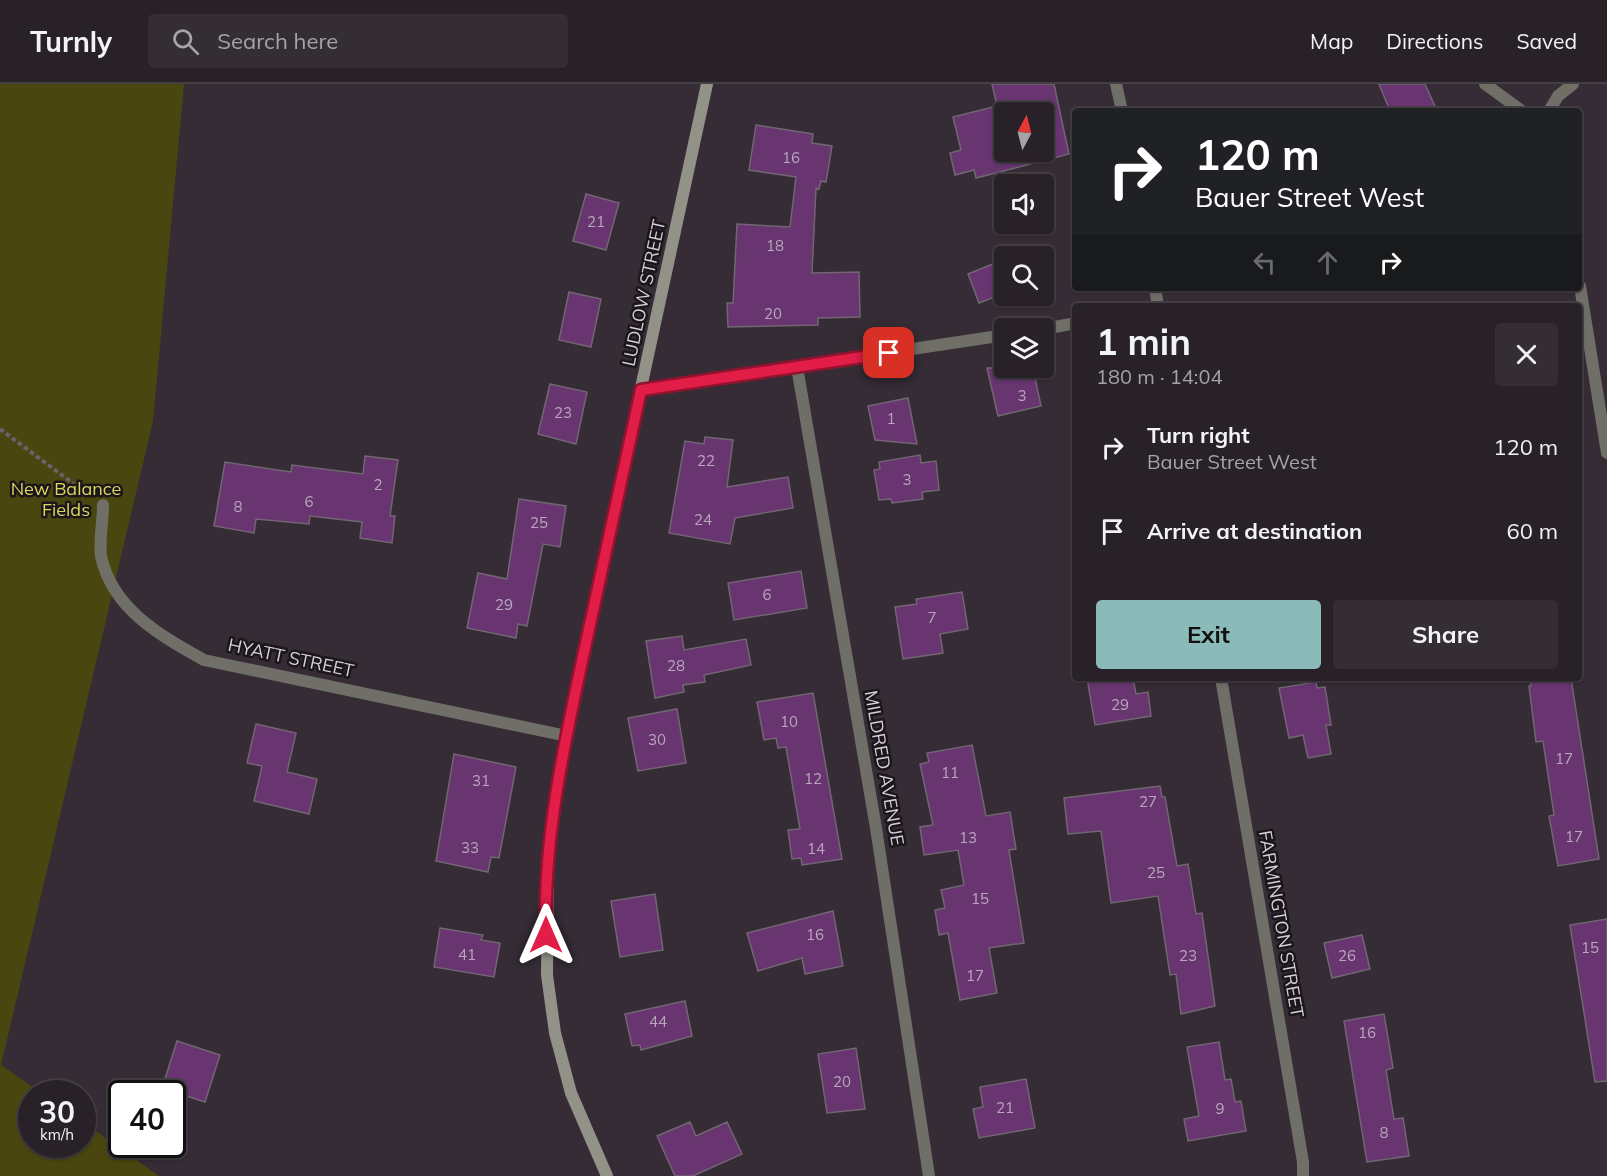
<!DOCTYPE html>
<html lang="en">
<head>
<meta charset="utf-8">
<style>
	body { margin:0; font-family:Mulish,sans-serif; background:#342e34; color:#f1f3f6; height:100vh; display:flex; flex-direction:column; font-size:22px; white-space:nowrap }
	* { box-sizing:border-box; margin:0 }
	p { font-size:20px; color:#a5a3a8 }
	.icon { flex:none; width:33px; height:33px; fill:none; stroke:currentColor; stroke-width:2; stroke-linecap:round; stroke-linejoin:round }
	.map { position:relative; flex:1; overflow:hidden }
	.panel { position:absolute; left:1072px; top:219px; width:510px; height:378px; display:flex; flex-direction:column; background:#282128; border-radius:6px; box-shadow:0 2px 4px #0004,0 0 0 2px #443e45 }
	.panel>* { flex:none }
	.banner { position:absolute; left:1072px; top:24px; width:510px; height:183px; border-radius:6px; box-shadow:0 2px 4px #0004,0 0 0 2px #443e45; background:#202124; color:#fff; overflow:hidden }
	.needle { width:39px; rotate:7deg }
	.fabs { position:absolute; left:994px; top:18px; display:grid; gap:12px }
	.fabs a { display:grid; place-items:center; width:60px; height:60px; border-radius:6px; background:#282128; box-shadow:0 2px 4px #0004,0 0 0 2px #443e45; font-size:30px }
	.speed { position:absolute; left:18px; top:996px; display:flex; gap:12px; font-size:30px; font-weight:700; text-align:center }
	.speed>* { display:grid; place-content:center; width:78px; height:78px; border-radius:50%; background:#282128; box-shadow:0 2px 4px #0004,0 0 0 2px #443e45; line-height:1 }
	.speed small { font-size:15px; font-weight:400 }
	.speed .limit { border:3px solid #111; border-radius:9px; background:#fff; color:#111 }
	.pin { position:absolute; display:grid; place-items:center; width:51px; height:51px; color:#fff; margin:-26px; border-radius:12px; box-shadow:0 3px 9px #0006 }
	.me { position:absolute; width:66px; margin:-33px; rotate:0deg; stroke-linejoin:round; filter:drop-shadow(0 0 4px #0008) }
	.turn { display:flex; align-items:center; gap:21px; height:126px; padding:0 24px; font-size:27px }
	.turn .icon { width:78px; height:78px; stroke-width:2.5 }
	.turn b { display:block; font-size:42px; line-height:51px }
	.lanes { display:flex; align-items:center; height:57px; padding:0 24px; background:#0003; justify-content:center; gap:30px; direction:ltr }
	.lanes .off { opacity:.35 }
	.round { display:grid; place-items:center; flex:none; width:63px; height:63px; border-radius:6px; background:#342e34 }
	.summary { display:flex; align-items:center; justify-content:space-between; height:102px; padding:0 24px }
	h1 { font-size:36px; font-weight:700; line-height:45px }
	.action { display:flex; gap:12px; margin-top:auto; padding:12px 24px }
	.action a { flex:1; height:69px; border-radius:6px; background:#8bbbb9; color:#111; font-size:24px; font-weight:700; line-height:69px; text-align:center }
	.action a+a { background:#342e34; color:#f1f3f6 }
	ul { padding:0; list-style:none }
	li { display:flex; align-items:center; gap:18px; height:84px; padding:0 24px }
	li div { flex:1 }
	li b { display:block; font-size:22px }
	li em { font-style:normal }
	header { display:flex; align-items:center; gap:36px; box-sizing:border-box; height:84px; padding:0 30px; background:#282128; border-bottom:2px solid #443e45 }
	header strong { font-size:28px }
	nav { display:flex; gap:33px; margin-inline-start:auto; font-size:21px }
	.search { width:420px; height:54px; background:#342e34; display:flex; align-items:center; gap:15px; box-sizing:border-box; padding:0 21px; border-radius:6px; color:#a5a3a8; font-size:22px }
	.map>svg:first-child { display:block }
	.green { fill:#4a4610 }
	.building { fill:#683571; stroke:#716672; stroke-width:1.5; fill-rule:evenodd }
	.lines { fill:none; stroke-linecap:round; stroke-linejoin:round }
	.path { stroke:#69626a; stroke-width:4; stroke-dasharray:4.5 3; stroke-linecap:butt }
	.street { stroke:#6f6f68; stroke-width:12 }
	.secondary { stroke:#929288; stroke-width:12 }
	.route-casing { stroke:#92132f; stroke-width:15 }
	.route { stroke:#e11d48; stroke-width:10 }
	.labels { text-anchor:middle; stroke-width:5; stroke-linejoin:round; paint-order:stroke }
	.number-label { font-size:15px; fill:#b9a8bc }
	.street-label { font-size:18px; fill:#d4cfd5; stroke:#1a161b }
	.park-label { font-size:18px; fill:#ddd55b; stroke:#1a161b }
</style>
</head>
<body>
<header>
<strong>Turnly</strong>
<div class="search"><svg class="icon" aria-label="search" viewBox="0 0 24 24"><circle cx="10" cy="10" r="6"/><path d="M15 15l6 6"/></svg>Search here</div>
<nav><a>Map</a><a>Directions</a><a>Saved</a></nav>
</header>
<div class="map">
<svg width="1607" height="1092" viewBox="0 0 1607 1092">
	<rect width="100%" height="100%" fill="#352c36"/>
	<path class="green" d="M0 0H184L153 337 1 981 41 1009 32 1010V1060H82L83 1038 159 1092H0Z"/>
	<path class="building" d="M992 0H1054L1069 70 976 94 974 86 955 91 950 69 961 66 953 33 997 22ZM1005 28H1044V68H1005Z
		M1379 0H1425L1437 27H1390Z
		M756 41 813 50 812 59 832 62 826 98 821 97 819 105 816 104 812 189 859 188 860 233 818 234V241L728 243 727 219H733L737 140 790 143 796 93 749 86Z
		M586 110 619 119 606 166 573 157Z
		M1005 175V209L979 219 968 190Z
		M569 208 601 215 591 263 559 256Z
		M987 284H1033L1041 322 998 332Z
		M550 300 587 308 576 360 538 350Z
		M908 314 917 360 875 356 868 322Z
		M705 353 733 356 727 403 788 393 793 424 735 434 730 460 669 449 685 357 704 360Z
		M920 371 921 379 936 377 939 406 922 408 923 415 892 419 891 415 879 416 874 386 880 385 879 378Z
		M365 372 398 376 390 432H395L392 459 360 454 362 438 310 432 309 440 256 435 254 449 214 442 225 378 291 388 292 381 363 390Z
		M519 415 566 422 560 463 543 460 527 542 518 540 516 554 467 544 478 489 507 495Z
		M801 487 807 524 734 536 728 499Z
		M962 508 968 545 940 550 943 569 903 575 895 523 917 520 916 515Z
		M682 552 684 566 746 555 751 581 704 591 705 598 683 601 684 608 655 614 646 557Z
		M1087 594H1133L1136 610 1148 608 1151 632 1095 641Z
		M1530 594H1571L1599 775 1558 782 1549 732 1554 731 1543 657 1536 658 1529 602H1531Z
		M1316 598 1317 604 1325 603 1331 641H1326L1331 670 1308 674 1303 651 1289 654 1279 604Z
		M813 609 842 775 802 781 801 774 792 775 788 746 800 745 786 663 778 664 776 654 764 656 757 618Z
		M677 625 686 679 638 687 628 634Z
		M256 640 296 649 287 688 317 695 309 730 254 717 262 682 247 679Z
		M972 661 986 732 1010 728 1016 765 1009 766 1024 859 989 864 997 909 960 916 948 849 939 851 935 826 945 824 941 806 964 801 958 766 924 771 920 743 933 741 920 680 929 678 927 669Z
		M454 670 516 683 499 774 491 773 488 788 436 777Z
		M1160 702 1162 713H1165L1177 782 1188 780 1196 830 1202 829 1215 922 1181 930 1176 890 1170 891 1158 812 1111 819 1101 747 1068 750 1064 714Z
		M655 810 663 866 620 873 611 817Z
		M833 827 843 882 805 890 802 874 758 887 747 849Z
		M1607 835V997L1595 998 1570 841Z
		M440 844 483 851 481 856 500 859 494 893 434 883Z
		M1362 851 1370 885 1332 894 1324 859Z
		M685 917 692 952 641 966 640 961 632 962 625 930Z
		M1384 930 1393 984 1386 986 1394 1035 1403 1034 1409 1072 1367 1078 1344 937Z
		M177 957 220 971 205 1018 162 1004Z
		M1219 958 1225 996 1231 995 1235 1018 1241 1017 1246 1047 1188 1057 1184 1035 1199 1032 1187 963Z
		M856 964 865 1025 827 1029 818 970Z
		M1026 995 1035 1044 979 1054 973 1025 983 1023 980 1003Z
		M690 1038 696 1052 727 1038 742 1070 693 1092H675L657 1052Z"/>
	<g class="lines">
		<path class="path" d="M0 345 86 409"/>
		<path class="street" d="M1116 0 1122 27
			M1485 0 1522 27
			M1549 27 1558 12 1573 0
			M1580 202 1607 369
			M1155 204 1158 222
			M1044 245 1076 239
			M797 283 876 744 929 1092
			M641 306 1005 251
			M103 421C103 437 99 457 101 472 112 525 161 552 204 576L567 652
			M1221 594 1303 1078V1092"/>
		<path class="secondary" d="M607 1092 571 1009 555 949 547 891 548 773 554 719 574 612 707 0"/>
	</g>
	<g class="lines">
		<defs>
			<path id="route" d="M546 851C543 756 564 661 584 568 603 481 622 393 641 306L889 269"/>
		</defs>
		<use href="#route" class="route-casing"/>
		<use href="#route" class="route"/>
	</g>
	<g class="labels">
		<g class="number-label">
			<text x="791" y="79">16</text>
			<text x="596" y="143">21</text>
			<text x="775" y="167">18</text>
			<text x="773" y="235">20</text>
			<text x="1022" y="317">3</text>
			<text x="563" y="334">23</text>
			<text x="891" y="340">1</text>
			<text x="706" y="382">22</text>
			<text x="907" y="401">3</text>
			<text x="378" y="406">2</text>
			<text x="309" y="423">6</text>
			<text x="238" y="428">8</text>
			<text x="703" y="441">24</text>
			<text x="539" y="444">25</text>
			<text x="767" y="516">6</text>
			<text x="504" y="526">29</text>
			<text x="932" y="539">7</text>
			<text x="676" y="587">28</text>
			<text x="1120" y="626">29</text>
			<text x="789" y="643">10</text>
			<text x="657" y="661">30</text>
			<text x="1564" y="680">17</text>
			<text x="950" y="694">11</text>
			<text x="813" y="700">12</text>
			<text x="481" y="702">31</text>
			<text x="1148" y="723">27</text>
			<text x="1574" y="758">17</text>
			<text x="968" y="759">13</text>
			<text x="470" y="769">33</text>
			<text x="816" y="770">14</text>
			<text x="1156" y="794">25</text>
			<text x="980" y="820">15</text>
			<text x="815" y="856">16</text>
			<text x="1590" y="869">15</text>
			<text x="467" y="876">41</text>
			<text x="1188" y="877">23</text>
			<text x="1347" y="877">26</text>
			<text x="975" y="897">17</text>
			<text x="658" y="943">44</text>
			<text x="1367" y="954">16</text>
			<text x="842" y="1003">20</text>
			<text x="1005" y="1029">21</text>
			<text x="1220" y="1030">9</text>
			<text x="1384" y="1054">8</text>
		</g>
		<g class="street-label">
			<text transform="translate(644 209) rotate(-78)" y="6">LUDLOW STREET</text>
			<text transform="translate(291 574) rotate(12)" y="6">HYATT STREET</text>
			<text transform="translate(884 684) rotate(80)" y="6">MILDRED AVENUE</text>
			<text transform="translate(1281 840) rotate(80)" y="6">FARMINGTON STREET</text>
		</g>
		<g class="park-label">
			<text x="66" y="411">New Balance<tspan x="66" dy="21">Fields</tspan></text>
		</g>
	</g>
</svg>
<div class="fabs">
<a><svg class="needle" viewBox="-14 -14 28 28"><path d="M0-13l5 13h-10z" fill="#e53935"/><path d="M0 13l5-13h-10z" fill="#a5a3a8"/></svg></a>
<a><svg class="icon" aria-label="sound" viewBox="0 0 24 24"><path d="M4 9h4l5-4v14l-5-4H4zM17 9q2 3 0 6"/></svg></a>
<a><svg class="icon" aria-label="search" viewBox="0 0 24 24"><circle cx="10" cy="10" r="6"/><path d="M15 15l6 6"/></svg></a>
<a><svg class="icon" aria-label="layers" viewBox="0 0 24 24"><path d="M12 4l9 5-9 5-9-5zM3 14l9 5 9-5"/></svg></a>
</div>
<div class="speed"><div>30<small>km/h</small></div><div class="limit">40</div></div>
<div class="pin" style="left:889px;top:269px;background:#d93025"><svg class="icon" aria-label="arrive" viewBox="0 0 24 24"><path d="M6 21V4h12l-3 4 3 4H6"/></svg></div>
<svg class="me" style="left:546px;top:851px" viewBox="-20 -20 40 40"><path d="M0-17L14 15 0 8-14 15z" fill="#e11d48" stroke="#fff" stroke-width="4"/></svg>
<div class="banner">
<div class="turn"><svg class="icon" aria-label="right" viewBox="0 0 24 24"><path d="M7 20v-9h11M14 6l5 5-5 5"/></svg><div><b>120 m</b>Bauer Street West</div></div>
<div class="lanes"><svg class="icon off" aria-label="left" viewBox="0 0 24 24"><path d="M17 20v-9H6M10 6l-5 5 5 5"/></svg><svg class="icon off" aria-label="ahead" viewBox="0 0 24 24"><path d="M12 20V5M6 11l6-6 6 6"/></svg><svg class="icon" aria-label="right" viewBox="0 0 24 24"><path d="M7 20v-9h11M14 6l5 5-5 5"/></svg></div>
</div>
<section class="panel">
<div class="summary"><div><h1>1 min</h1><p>180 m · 14:04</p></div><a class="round"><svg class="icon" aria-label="close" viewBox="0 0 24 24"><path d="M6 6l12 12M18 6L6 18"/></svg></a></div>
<ul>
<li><svg class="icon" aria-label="right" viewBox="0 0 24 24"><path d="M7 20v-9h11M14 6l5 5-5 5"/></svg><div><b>Turn right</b><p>Bauer Street West</p></div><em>120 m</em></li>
<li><svg class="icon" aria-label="arrive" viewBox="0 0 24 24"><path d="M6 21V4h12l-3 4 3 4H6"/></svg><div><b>Arrive at destination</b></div><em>60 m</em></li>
</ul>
<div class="action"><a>Exit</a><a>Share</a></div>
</section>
</div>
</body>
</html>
